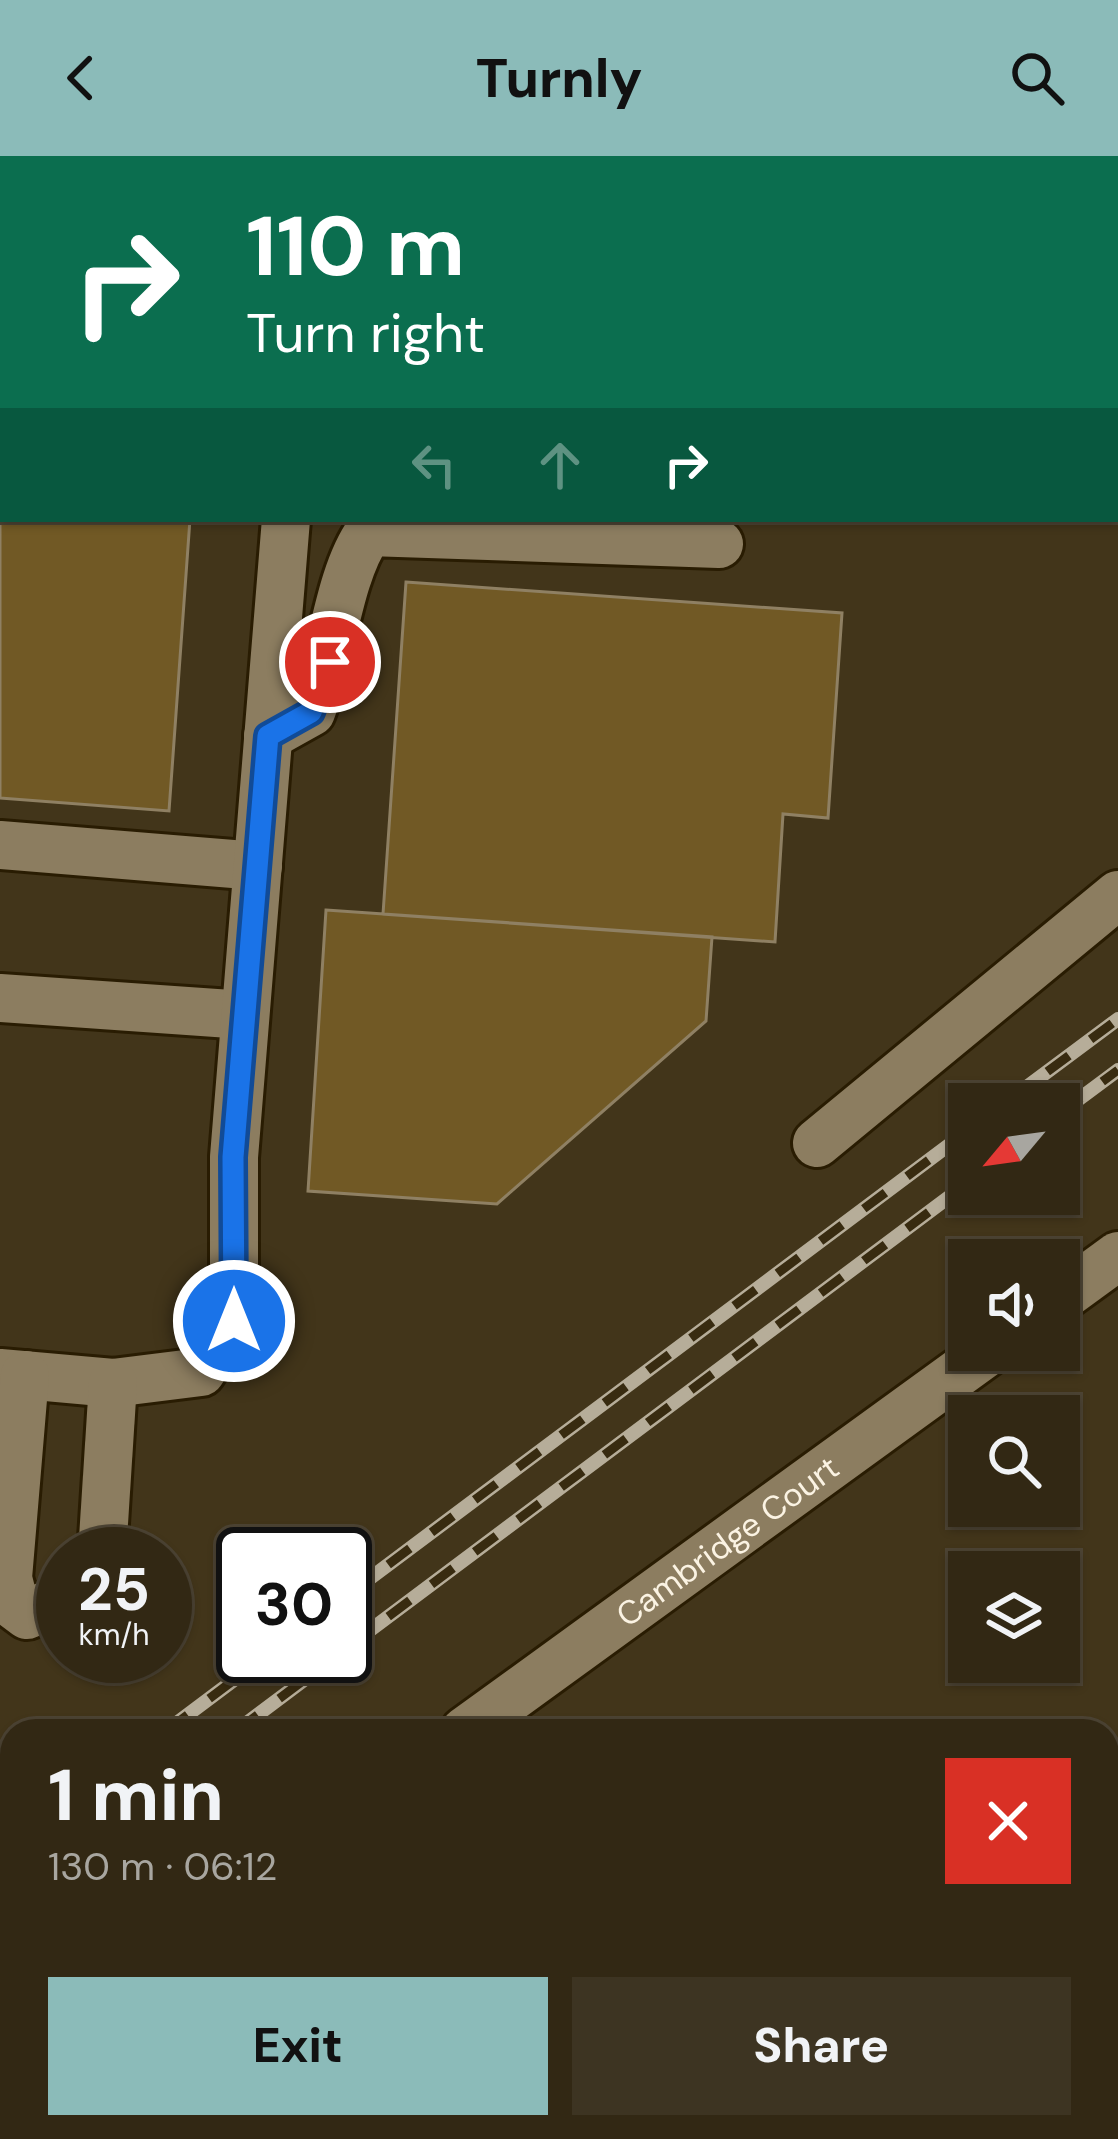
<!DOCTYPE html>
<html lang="en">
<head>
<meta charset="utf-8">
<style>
	body { margin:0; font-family:"DM Sans",sans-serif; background:#3d3422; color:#f1f3f6; height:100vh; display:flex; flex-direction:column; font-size:45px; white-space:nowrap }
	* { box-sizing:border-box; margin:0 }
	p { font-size:39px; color:#a8a6a0 }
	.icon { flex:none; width:66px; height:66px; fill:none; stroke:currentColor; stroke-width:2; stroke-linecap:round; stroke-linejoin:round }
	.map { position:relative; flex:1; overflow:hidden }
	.sheet { position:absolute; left:0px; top:1563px; width:1119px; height:420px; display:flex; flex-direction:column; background:#322814; border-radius:36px 36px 0 0; box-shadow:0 3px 9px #0004,0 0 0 3px #4d4434 }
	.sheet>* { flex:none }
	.guide { position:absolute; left:0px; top:0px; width:1119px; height:366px; box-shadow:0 3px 9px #0004,0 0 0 3px #4d4434; background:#0b6e4f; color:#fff; overflow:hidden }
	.needle { width:78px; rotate:241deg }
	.tools { position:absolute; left:948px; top:927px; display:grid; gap:24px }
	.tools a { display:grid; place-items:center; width:132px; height:132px; border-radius:0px; background:#322814; box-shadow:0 3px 9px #0004,0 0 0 3px #4d4434; font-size:60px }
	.speed { position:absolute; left:36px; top:1371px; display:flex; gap:24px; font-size:60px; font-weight:700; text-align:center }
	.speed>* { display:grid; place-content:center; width:156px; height:156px; border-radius:50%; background:#322814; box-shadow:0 3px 9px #0004,0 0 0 3px #4d4434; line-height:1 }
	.speed small { font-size:30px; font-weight:400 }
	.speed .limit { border:6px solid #111; border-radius:18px; background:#fff; color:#111 }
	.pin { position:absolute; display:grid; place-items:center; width:102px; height:102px; color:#fff; margin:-51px; border:6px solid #fff; border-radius:50%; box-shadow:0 3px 12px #0007 }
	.me { position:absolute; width:132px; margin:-66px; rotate:0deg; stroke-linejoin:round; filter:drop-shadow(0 0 9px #0008) }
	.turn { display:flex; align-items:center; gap:42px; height:252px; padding:0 48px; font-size:54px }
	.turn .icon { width:156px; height:156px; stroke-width:2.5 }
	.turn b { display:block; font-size:84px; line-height:102px }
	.lanes { display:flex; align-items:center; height:114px; padding:0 48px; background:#0003; justify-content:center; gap:60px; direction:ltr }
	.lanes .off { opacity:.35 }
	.round { display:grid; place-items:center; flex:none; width:126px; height:126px; border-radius:0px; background:#3d3422 }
	.head { display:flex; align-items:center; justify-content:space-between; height:204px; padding:0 48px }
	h1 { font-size:72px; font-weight:800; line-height:90px }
	.primary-button { display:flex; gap:24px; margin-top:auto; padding:24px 48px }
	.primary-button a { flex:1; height:138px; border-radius:0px; background:#8bbbb9; color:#111; font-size:48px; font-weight:800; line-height:138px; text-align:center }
	.primary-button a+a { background:#3d3422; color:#f1f3f6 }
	header { display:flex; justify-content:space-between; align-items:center; height:156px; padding:0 48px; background:#8bbbb9; color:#111; font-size:54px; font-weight:800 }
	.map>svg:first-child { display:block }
	.green { fill:#40673b }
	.building { fill:#715925; stroke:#8f8063; stroke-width:3 }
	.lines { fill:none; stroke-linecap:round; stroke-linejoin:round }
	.minor-casing { stroke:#291c02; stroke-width:54 }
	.minor { stroke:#8c7d60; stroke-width:48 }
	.rail-casing { stroke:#b6ad99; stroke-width:14 }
	.rail { stroke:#382b10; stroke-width:9; stroke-dasharray:27; stroke-linecap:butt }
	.route-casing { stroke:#114b97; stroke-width:30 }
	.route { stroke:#1a73e8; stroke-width:21 }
	.labels { text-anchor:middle; stroke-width:12; stroke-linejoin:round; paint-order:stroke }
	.street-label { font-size:33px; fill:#fbf3e3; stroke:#382b10 }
</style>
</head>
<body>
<header><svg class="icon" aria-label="back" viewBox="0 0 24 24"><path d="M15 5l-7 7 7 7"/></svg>Turnly<svg class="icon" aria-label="search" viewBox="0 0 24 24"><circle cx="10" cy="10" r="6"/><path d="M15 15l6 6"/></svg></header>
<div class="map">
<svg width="1118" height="1983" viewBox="0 0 1118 1983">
	<rect width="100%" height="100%" fill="#42351a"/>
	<path class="green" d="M107 1971H300V1983H11Z"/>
	<path class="building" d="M0 0H215L3 3V363H190L169 655 0 642Z
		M709 0H881L709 3Z
		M406 426 842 457 828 662 783 658 775 786 383 758Z
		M326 754 712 781 706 865 497 1048 308 1035Z"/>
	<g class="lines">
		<defs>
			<g id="minor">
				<path d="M311 3 312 0"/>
				<path d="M595 3V0"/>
				<path d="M268 580 311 556C332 502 338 419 369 376L719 388"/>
				<path d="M0 689 258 710"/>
				<path d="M0 842 245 859"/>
				<path d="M817 987 1118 739"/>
				<path d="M1059 1143 1118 1100"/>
				<path d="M0 1217 113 1227 201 1216 234 1165V1001L286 363"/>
				<path d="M25 1219 8 1422 15 1450 27 1459 63 1441"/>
				<path d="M102 1398 113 1227"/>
				<path id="s1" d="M465 1575 990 1194"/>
				<path d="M405 1971 470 1983"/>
				<path d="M598 1983 1118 1980"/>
			</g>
		</defs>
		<use href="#minor" class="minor-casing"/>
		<use href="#minor" class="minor"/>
		<defs>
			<path id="rail" d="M1004 948 1118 863
				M1059 958 1118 914
				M345 1441 969 974
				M345 1493 969 1026
				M166 1575 266 1500
				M236 1575 336 1500
				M0 1699 12 1690
				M0 1752 12 1743"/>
		</defs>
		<use href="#rail" class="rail-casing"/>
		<use href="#rail" class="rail"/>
	</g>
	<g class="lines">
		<defs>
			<path id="route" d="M234 1165 233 1001 268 580 311 556 330 506"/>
		</defs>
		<use href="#route" class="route-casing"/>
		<use href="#route" class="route"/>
	</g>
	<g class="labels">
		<g class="street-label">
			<text dy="12" stroke="none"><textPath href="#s1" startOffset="324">Cambridge Court</textPath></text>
		</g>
	</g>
</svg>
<div class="tools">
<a><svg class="needle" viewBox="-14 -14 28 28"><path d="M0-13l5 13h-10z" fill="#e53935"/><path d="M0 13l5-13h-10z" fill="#a8a6a0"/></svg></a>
<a><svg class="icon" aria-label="sound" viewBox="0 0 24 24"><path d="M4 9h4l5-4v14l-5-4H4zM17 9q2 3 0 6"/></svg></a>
<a><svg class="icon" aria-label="search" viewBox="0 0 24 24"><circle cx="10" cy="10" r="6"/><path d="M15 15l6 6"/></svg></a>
<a><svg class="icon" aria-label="layers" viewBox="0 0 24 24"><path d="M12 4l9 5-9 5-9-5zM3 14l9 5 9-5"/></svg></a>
</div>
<div class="speed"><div>25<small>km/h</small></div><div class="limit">30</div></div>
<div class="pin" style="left:330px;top:506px;background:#d93025"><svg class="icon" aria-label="arrive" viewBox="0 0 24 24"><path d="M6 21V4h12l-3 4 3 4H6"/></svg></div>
<svg class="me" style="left:234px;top:1165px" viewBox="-20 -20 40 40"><circle r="17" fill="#1a73e8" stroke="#fff" stroke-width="3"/><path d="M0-11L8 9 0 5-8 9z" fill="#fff"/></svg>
<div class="guide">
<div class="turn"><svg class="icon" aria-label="right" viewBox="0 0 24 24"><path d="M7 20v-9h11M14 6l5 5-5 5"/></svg><div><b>110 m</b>Turn right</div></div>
<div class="lanes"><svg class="icon off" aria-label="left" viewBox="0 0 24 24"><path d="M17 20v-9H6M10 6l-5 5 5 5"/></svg><svg class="icon off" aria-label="ahead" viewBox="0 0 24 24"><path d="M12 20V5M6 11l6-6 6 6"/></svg><svg class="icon" aria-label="right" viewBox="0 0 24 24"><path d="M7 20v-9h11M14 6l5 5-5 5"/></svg></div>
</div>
<section class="sheet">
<div class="head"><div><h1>1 min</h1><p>130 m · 06:12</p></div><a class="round" style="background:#d93025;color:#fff"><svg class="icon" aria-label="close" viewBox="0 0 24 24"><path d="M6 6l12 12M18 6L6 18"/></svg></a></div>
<div class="primary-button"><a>Exit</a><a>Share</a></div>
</section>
</div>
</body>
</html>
